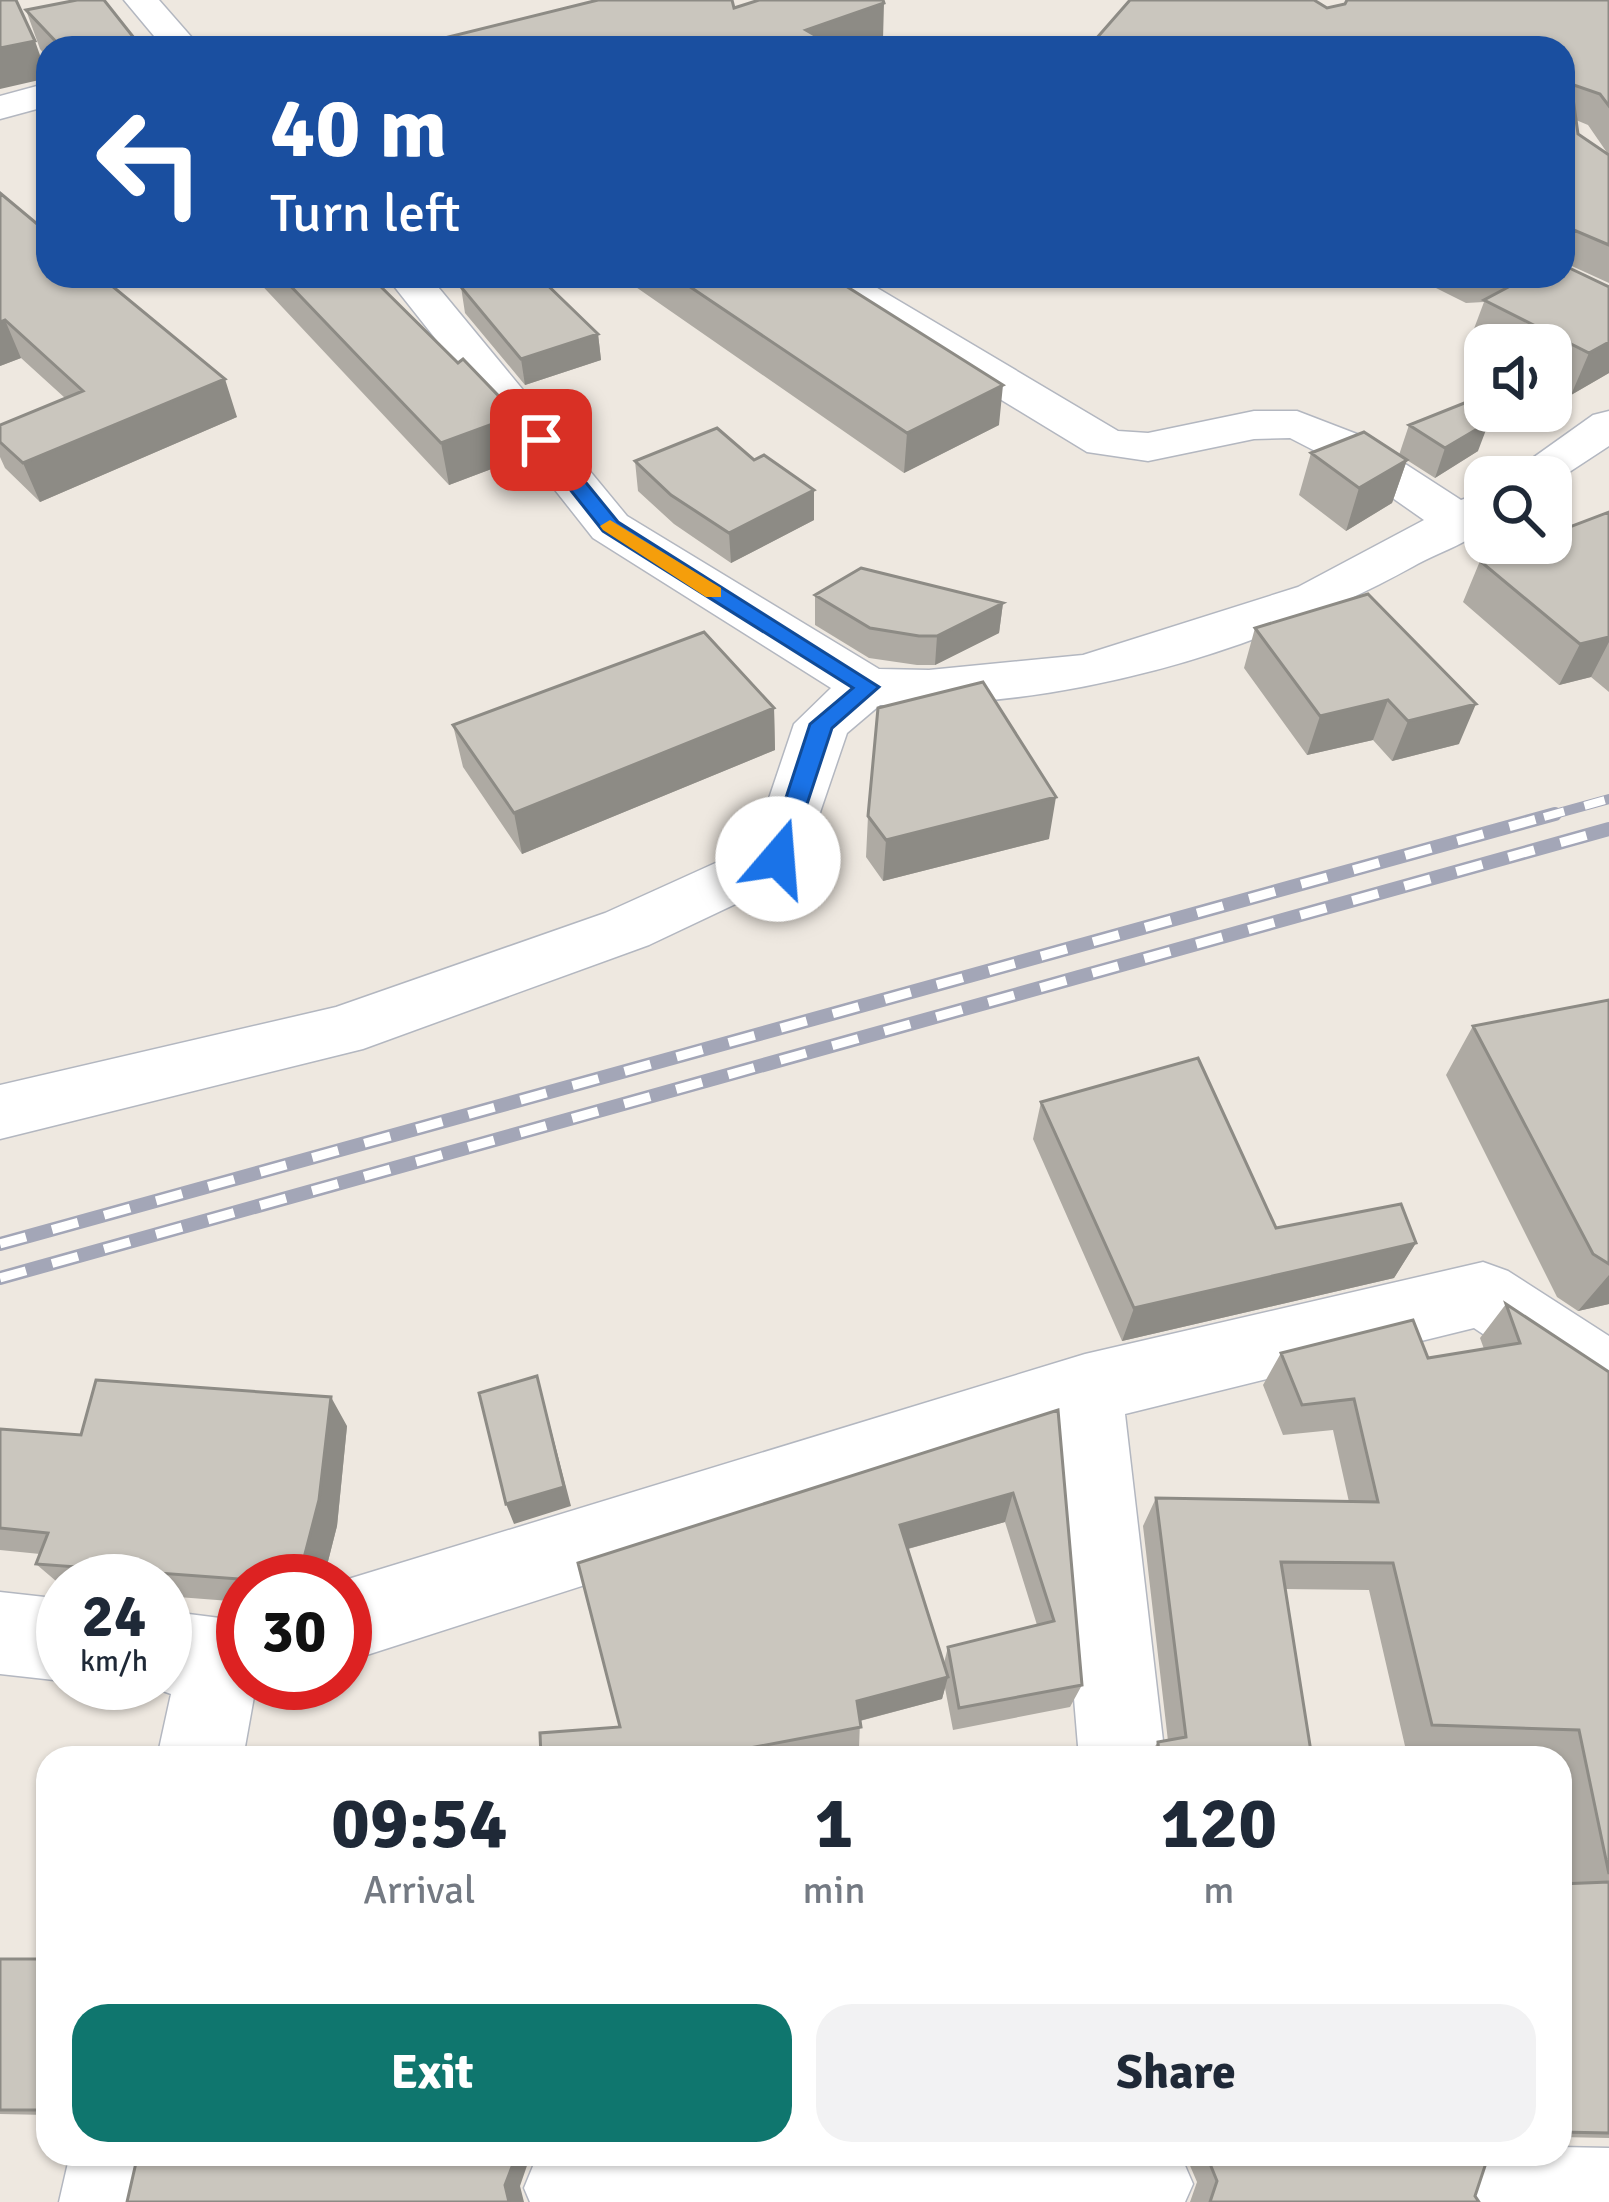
<!DOCTYPE html>
<html lang="en">
<head>
<meta charset="utf-8">
<style>
	body { margin:0; font-family:Signika,sans-serif; background:#f2f2f3; color:#1f2937; height:100vh; display:flex; flex-direction:column; font-size:45px; white-space:nowrap }
	* { box-sizing:border-box; margin:0 }
	p { font-size:39px; color:#747a83 }
	.icon { flex:none; width:66px; height:66px; fill:none; stroke:currentColor; stroke-width:2; stroke-linecap:round; stroke-linejoin:round }
	.map { position:relative; flex:1; overflow:hidden }
	.side { position:absolute; left:36px; top:1746px; width:1536px; height:420px; display:flex; flex-direction:column; background:#fff; border-radius:36px; box-shadow:0 3px 9px #0004 }
	.side>* { flex:none }
	.hud { position:absolute; left:36px; top:36px; width:1539px; height:252px; border-radius:36px; box-shadow:0 3px 9px #0004; background:#1a4fa0; color:#fff; overflow:hidden }
	.tools { position:absolute; left:1464px; top:324px; display:grid; gap:24px }
	.tools a { display:grid; place-items:center; width:108px; height:108px; border-radius:24px; background:#fff; box-shadow:0 3px 9px #0004; font-size:60px }
	.speed { position:absolute; left:36px; top:1554px; display:flex; gap:24px; font-size:60px; font-weight:700; text-align:center }
	.speed>* { display:grid; place-content:center; width:156px; height:156px; border-radius:50%; background:#fff; box-shadow:0 3px 9px #0004; line-height:1 }
	.speed small { font-size:30px; font-weight:400 }
	.speed .limit { border:18px solid #d22; background:#fff; color:#111 }
	.pin { position:absolute; display:grid; place-items:center; width:102px; height:102px; color:#fff; margin:-51px; border-radius:24px; box-shadow:0 6px 18px #0006 }
	.me { position:absolute; width:132px; margin:-66px; rotate:18deg; stroke-linejoin:round; filter:drop-shadow(0 0 9px #0008) }
	.turn { display:flex; align-items:center; gap:42px; height:252px; padding:0 36px; font-size:54px }
	.turn .icon { width:156px; height:156px; stroke-width:2.5 }
	.turn b { display:block; font-size:84px; line-height:102px }
	.eta { display:flex; justify-content:space-evenly; align-items:center; height:204px; text-align:center }
	.eta b { font-size:72px; font-weight:800; line-height:84px }
	.action { display:flex; gap:24px; margin-top:auto; padding:24px 36px }
	.action a { flex:1; height:138px; border-radius:36px; background:#0f766e; color:#fff; font-size:48px; font-weight:800; line-height:138px; text-align:center }
	.action a+a { background:#f2f2f3; color:#1f2937 }
	.map>svg:first-child { display:block }
	.lines { fill:none; stroke-linecap:round; stroke-linejoin:round }
	.minor-casing { stroke:#b3b7c0; stroke-width:3 }
	.minor { fill:#fff; fill-rule:evenodd }
	.rail-far1-casing { stroke:#a3a6b7; stroke-width:10 }
	.rail-casing { stroke:#a3a6b7; stroke-width:14 }
	.rail-far1 { stroke:#fff; stroke-width:8; stroke-dasharray:21; stroke-linecap:butt }
	.rail { stroke:#fff; stroke-width:9; stroke-dasharray:27; stroke-linecap:butt }
	.wall { fill:#aeaaa3; fill-rule:evenodd }
	.shaded-wall { fill:#8d8b85 }
	.building { fill:#cac6be; stroke:#8d8b85; stroke-width:3 }
	.route { fill:#1a73e8; stroke:#114b97; stroke-width:3 }
	.slow { fill:#f59e0b }
</style>
</head>
<body>
<div class="map">
<svg width="1609" height="2202" viewBox="0 0 1609 2202">
	<rect width="100%" height="100%" fill="#eee8e0"/>
	<g class="lines">
		<defs>
			<path id="minor" d="M124 0H159L201 48H164Z
				M48 83V106L0 119V96Z
				M386 276H429L627 516 879 669 929 670 1083 655 1298 587 1424 520 1354 471 1290 438 1254 439 1148 461 1087 452 827 294 821 285 827 276H857L1118 431 1148 433 1254 411H1297L1362 436 1461 500 1485 492V527C1469 543 1435 554 1414 566 1253 655 1064 708 880 705L847 733 799 874 649 945 363 1049 0 1139V1085L336 1007 605 913 753 846 794 724 831 688 593 538Z
				M1609 411V446L1551 484V477H1506L1593 415Z
				M1483 1262 1508 1271 1609 1336V1411L1583 1401 1474 1328 1125 1414 1165 1758H1079L1052 1435 345 1662V1580L1085 1354Z
				M0 1592 63 1599V1681L0 1674Z
				M165 1611 220 1618 243 1614V1683H272L255 1691 243 1758H157L171 1694 141 1683H165Z
				M1560 2147 1609 2148V2202H1449L1446 2195 1460 2160 1476 2154H1560Z
				M70 2154H166L157 2202H59Z
				M538 2154H1180L1193 2184 1185 2202H530L524 2188Z"/>
		</defs>
		<use href="#minor" class="minor-casing"/>
		<use href="#minor" class="minor"/>
		<defs>
			<path id="rail-far1" d="M1544 817 1609 799"/>
			<path id="rail" d="M0 1244 1555 814
				M0 1278 1609 829"/>
		</defs>
		<use href="#rail-far1" class="rail-far1-casing"/>
		<use href="#rail" class="rail-casing"/>
		<use href="#rail-far1" class="rail-far1"/>
		<use href="#rail" class="rail"/>
	</g>
	<path class="wall" d="M1609 0V283L1563 262V48H1088L1327 8ZM1576 120 1588 125 1608 154 1578 134Z
		M26 10 142 48H48V58L40 49Z
		M0 193 237 417 40 502 5 468 0 457V425L65 398 21 358 0 366Z
		M1568 268 1609 287V373L1571 395 1551 385V345H1485V350L1469 342 1484 302 1466 303 1412 276H1563Z
		M253 276H370L458 363 517 415 523 457 449 485Z
		M620 276H830L999 425 904 473Z
		M461 287 598 334 601 360 525 385 465 313Z
		M1409 425 1478 451 1435 478 1399 455Z
		M1311 453 1407 460 1392 503 1346 531 1299 495Z
		M754 460 814 490V520L731 563 674 524 638 491 635 461Z
		M1609 512V692L1591 677 1559 685 1463 602 1480 561Z
		M1368 594 1459 744 1392 761 1373 740 1307 755 1244 668 1255 628Z
		M815 595 1003 603 999 633 935 665H917L869 658 815 625Z
		M774 708 775 750 522 854 463 767 453 725Z
		M868 816 1049 839 883 881 866 857Z
		M1609 1000V1304L1578 1311 1557 1297 1446 1075 1473 1026Z
		M1041 1102 1276 1228 1416 1243 1394 1278 1122 1341 1033 1139Z
		M1506 1304 1609 1372V2138L1560 2137V1884L1572 1883 1560 1823V1758H1547L1546 1751 1405 1746 1369 1590 1285 1589 1312 1758H1147L1158 1742 1168 1741 1143 1526 1156 1498 1349 1502 1333 1430 1283 1435 1263 1385 1281 1353 1428 1358 1484 1349 1480 1338Z
		M1058 1410 1082 1685 1070 1707 953 1730 945 1688 942 1699 860 1721 859 1748 804 1758H541L620 1727ZM1005 1522 1037 1625 948 1647 944 1663 908 1549Z
		M347 1426 337 1526 323 1581H243V1602L165 1596V1581H63V1587L36 1564 40 1554 0 1550V1429L81 1435Z
		M0 1959H48V2115L0 2114Z
		M1185 2154H1486L1475 2196 1479 2202H1190L1197 2182Z"/>
	<path class="shaded-wall" d="M884 3 883 39 859 48H806V30Z
		M35 41 48 78 0 89V48Z
		M1571 240 1563 260V241Z
		M439 276H458L440 283Z
		M5 320 21 358 0 366V322Z
		M598 334 601 360 525 385 521 359Z
		M1609 342V373L1571 395 1589 353Z
		M225 379 237 417 40 502 23 463Z
		M1003 385 999 425 904 473 907 433Z
		M517 415 523 457 449 485 441 443Z
		M1489 422 1478 451 1435 478 1445 448Z
		M1407 460 1392 503 1346 531 1359 488Z
		M814 490V520L731 563 729 533Z
		M1003 603 999 633 935 665 937 636Z
		M1609 637V642L1591 677 1559 685 1580 644Z
		M1388 700 1373 740 1307 755 1320 716Z
		M1476 704 1459 744 1392 761 1408 721Z
		M774 708 775 750 522 854 514 813Z
		M1056 797 1049 839 883 881 886 840Z
		M1416 1243 1394 1278 1122 1341 1134 1308Z
		M1609 1275V1304L1578 1311Z
		M537 1376 571 1506 514 1524 506 1504Z
		M331 1397 347 1426 337 1526 323 1581H298Z
		M1013 1493 1005 1522 896 1552 900 1525Z
		M948 1677 942 1699 855 1722 857 1701Z
		M517 2154H531L520 2186 524 2202H509L505 2185Z"/>
	<path class="building" d="M0 0H16L35 41 0 48Z
		M77 0H104L142 48H62L26 10Z
		M598 0H732L734 8 759 0H883L884 3 806 30 837 48H404Z
		M1130 0H1314L1327 8 1345 4 1347 0H1609V106L1600 94 1571 84 1578 134 1609 155V245L1574 230 1571 240 1563 241V48H1245L1241 40 1224 48H1088Z
		M0 193 48 233V276H100L225 379 23 463 0 442V425L83 391 5 320 0 322Z
		M1563 265 1609 287V342L1589 353 1484 300 1529 276H1563Z
		M281 276H370L458 363 463 359 517 415 441 443Z
		M489 276H538L598 334 521 359 461 287Z
		M674 276H830L1003 385 907 433Z
		M1477 398 1489 422 1445 448 1409 425Z
		M717 428 754 460 764 455 814 490 729 533 671 495 635 461Z
		M1364 432 1407 460 1359 488 1311 453Z
		M1609 512V637L1580 644 1480 561 1527 543H1551V534Z
		M861 568 1003 603 937 636H919L870 628 815 595Z
		M1368 594 1476 704 1408 721 1388 700 1320 716 1255 628Z
		M704 632 774 708 514 813 453 725Z
		M983 682 1056 797 886 840 868 816 878 708Z
		M1609 1000V1264L1593 1254 1473 1026Z
		M1198 1058 1276 1228 1401 1204 1416 1243 1134 1308 1041 1102Z
		M1506 1304 1609 1372V1874L1579 1730 1432 1725 1393 1563 1281 1562 1312 1758H1159L1158 1742 1186 1737 1156 1498 1378 1502 1354 1399 1302 1405 1281 1353 1413 1320 1428 1358 1520 1343Z
		M537 1376 564 1487 506 1504 479 1393Z
		M96 1380 331 1397 319 1500 298 1581H267L36 1564 48 1533 0 1528V1429L81 1435Z
		M1058 1410 1082 1685 959 1708 948 1647 1054 1621 1013 1493 900 1525 948 1677 857 1701 861 1727 697 1758H541L540 1733 620 1727 578 1563Z
		M1609 1882V2133L1560 2132V1884Z
		M0 1959H48V2110H0Z
		M138 2154H517L505 2185 509 2202H127Z
		M1206 2154H1486L1487 2160 1475 2196 1479 2202H1210L1217 2181Z"/>
	<path class="route" d="M534 436H548L618 522 879 687 832 728 787 865H769L766 859 810 724 853 688 603 531 534 444Z"/>
	<path class="slow" d="M610 520 721 588V597H706L603 530 600 526Z"/>
</svg>
<div class="tools">
<a><svg class="icon" aria-label="sound" viewBox="0 0 24 24"><path d="M4 9h4l5-4v14l-5-4H4zM17 9q2 3 0 6"/></svg></a>
<a><svg class="icon" aria-label="search" viewBox="0 0 24 24"><circle cx="10" cy="10" r="6"/><path d="M15 15l6 6"/></svg></a>
</div>
<div class="speed"><div>24<small>km/h</small></div><div class="limit">30</div></div>
<div class="pin" style="left:541px;top:440px;background:#d93025"><svg class="icon" aria-label="arrive" viewBox="0 0 24 24"><path d="M6 21V4h12l-3 4 3 4H6"/></svg></div>
<svg class="me" style="left:778px;top:859px" viewBox="-20 -20 40 40"><circle r="19" fill="#fff"/><path d="M0-13L10 11 0 6-10 11z" fill="#1a73e8"/></svg>
<div class="hud">
<div class="turn"><svg class="icon" aria-label="left" viewBox="0 0 24 24"><path d="M17 20v-9H6M10 6l-5 5 5 5"/></svg><div><b>40 m</b>Turn left</div></div>
</div>
<section class="side">
<div class="eta">
<div><b>09:54</b><p>Arrival</p></div>
<div><b>1</b><p>min</p></div>
<div><b>120</b><p>m</p></div>
</div>
<div class="action"><a>Exit</a><a>Share</a></div>
</section>
</div>
</body>
</html>
